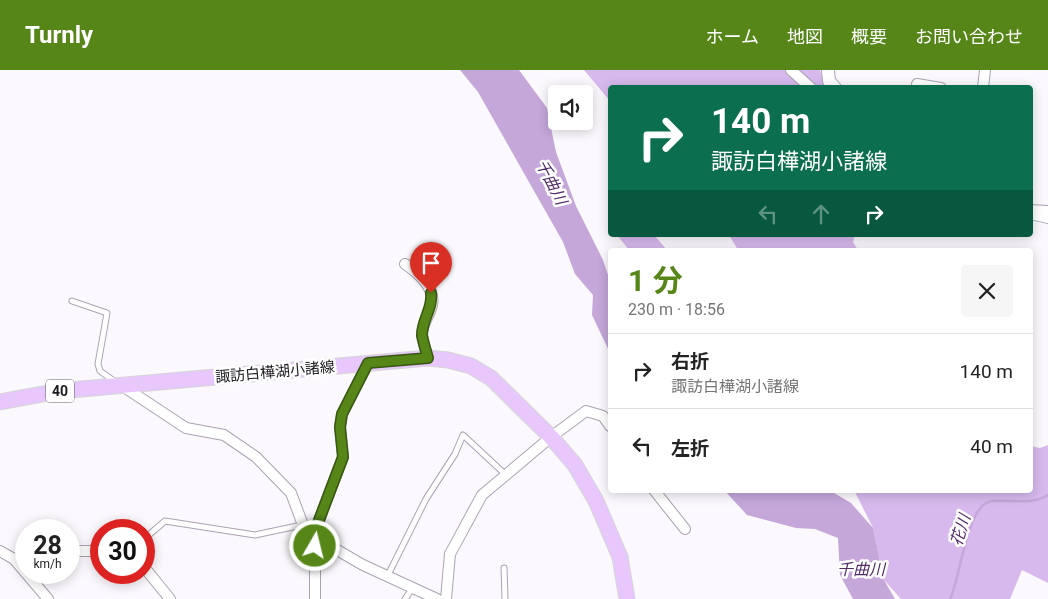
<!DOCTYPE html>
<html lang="ja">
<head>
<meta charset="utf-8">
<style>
	body { margin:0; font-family:Roboto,"Noto Sans JP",sans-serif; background:#f6f6f6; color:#222; height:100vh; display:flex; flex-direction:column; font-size:19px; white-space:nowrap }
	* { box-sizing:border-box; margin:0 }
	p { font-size:16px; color:#767676 }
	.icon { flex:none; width:28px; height:28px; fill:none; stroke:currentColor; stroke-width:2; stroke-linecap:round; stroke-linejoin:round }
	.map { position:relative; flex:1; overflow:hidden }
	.details { position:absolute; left:608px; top:178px; width:425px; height:245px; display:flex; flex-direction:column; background:#fff; border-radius:5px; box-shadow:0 2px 12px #0003 }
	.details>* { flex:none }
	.top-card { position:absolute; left:608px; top:15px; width:425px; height:152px; border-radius:5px; box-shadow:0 2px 12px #0003; background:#0b6e4f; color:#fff; overflow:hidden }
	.fabs { position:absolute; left:548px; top:15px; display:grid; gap:10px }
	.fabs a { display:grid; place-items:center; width:45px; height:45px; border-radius:5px; background:#fff; box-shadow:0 2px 12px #0003; font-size:25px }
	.speed { position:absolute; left:15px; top:449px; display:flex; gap:10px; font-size:25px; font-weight:700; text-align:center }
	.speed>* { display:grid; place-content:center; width:65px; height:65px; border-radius:50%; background:#fff; box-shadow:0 2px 12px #0003; line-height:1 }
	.speed small { font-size:12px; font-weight:400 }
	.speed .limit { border:8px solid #d22; background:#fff; color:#111 }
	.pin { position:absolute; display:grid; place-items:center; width:42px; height:42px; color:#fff; margin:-51px -21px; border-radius:50% 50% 50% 0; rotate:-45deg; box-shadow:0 0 5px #0007 }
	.pin .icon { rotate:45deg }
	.me { position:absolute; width:55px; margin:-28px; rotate:8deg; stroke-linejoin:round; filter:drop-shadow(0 0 4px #0008) }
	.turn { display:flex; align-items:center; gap:18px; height:105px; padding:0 20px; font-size:22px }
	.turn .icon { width:65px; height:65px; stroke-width:2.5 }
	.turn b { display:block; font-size:35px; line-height:42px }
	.lanes { display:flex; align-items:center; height:48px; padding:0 20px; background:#0003; justify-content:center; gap:25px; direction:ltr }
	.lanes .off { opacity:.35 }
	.round { display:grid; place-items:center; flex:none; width:52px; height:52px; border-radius:5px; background:#f6f6f6 }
	.summary { display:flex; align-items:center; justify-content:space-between; height:85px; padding:0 20px }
	h1 { font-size:30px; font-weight:700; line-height:38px; color:#568618 }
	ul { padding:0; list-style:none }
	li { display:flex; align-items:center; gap:15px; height:75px; padding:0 20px; border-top:1px solid #e0e0e0 }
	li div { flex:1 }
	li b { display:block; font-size:19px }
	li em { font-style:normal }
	header { display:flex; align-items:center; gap:30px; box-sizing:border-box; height:70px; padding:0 25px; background:#568618; color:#fff }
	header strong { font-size:24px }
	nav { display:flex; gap:28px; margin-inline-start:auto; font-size:18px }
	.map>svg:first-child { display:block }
	.forest { fill:#d7b9ed }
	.water { fill:#c5a7da }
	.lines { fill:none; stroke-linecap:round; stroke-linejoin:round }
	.stream { stroke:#c5a7da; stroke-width:2.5 }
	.service-casing { stroke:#aca2b3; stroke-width:7 }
	.minor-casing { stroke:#aca2b3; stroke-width:12 }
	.tertiary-casing { stroke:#aca2b3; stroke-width:14 }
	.primary-casing { stroke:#d6d6d7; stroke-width:17 }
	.service { stroke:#fff; stroke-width:5 }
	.minor { stroke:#fff; stroke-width:10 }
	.tertiary { stroke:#fff; stroke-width:12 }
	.primary { stroke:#e7c7fc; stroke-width:15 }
	.route-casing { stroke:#385710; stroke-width:12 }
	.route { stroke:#568618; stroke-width:9 }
	.labels { text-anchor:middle; stroke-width:5; stroke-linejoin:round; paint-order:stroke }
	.shield { fill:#fff; stroke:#615f63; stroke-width:1 }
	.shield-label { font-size:14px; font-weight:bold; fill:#1d1a20 }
	.street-label { font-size:15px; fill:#1d1a20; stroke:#fff }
	.water-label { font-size:16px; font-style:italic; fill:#522b69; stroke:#fff }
</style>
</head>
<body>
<header>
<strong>Turnly</strong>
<nav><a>ホーム</a><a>地図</a><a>概要</a><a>お問い合わせ</a></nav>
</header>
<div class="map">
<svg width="1048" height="529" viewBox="0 0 1048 529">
	<rect width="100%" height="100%" fill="#fbf9fd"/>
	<path class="forest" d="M584 0H820L825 17 610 18V31Z
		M617 165H654L667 180H629Z
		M729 165H855L853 172 858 180H738Z
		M1048 375V513L1022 500 1010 529H901L884 510 873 458 854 420H1030V376L1040 378Z"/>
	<path class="water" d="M460 0H519L547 38 556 82 576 136 603 190 610 211V283L592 245 593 225 575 204 563 172 478 22Z
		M724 420H829L851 433 873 458 884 510 895 529H853L840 505 838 468 815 459 796 458 747 445Z"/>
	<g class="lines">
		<path class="stream" d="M950 529C961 508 966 434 992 431 1012 429 1029 436 1048 425"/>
		<defs>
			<path id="service" d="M72 231 107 243 98 294 100 301 117 313
				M144 469 165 451 255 465 302 455
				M504 498 505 529
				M387 507 426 429 455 384 463 365 506 405
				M405 529 412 519"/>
			<path id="minor" d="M791 0 811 18
				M917 14 941 18
				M983 18 985 0
				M1030 140 1048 141
				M1030 144 1048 148
				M405 194C417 202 436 218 432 235 430 245 422 254 422 265 423 272 426 281 428 288
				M121 315 186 358 224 365 256 387 291 423 303 455 313 466 363 495 437 529
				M654 420 685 459
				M0 481 14 489 48 529
				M69 481H101
				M14 489 26 487
				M144 497 170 529
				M315 529V476L313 466 343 387 340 357 342 344 368 293
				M446 529 450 484 482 425 551 367 586 341 603 346 610 356"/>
			<path id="tertiary" d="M828 0 829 11 835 18"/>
			<path id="primary" d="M0 332 59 321 428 288 448 290 471 296 491 308 551 367 575 395 596 431 620 487 627 529"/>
		</defs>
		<use href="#service" class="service-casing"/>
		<use href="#minor" class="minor-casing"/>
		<use href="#tertiary" class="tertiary-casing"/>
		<use href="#primary" class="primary-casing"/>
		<use href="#service" class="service"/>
		<use href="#minor" class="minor"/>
		<use href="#tertiary" class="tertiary"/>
		<use href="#primary" class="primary"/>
	</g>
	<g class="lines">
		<defs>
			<path id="route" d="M315 476 313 466 343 387 340 357 342 344 368 293 428 288C426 281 423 272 422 265 422 249 433 239 431 223"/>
		</defs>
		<use href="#route" class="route-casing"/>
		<use href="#route" class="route"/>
	</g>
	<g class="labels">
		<rect class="shield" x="46" y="309.5" width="28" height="23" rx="4"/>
		<g class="shield-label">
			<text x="60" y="326">40</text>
		</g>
		<g class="street-label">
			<text transform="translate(275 302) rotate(-5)" y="5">諏訪白樺湖小諸線</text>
		</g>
		<g class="water-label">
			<text transform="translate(552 112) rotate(63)" y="6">千曲川</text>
			<text transform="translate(960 460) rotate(-73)" y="6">花川</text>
			<text x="861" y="505">千曲川</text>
		</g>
	</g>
</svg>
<div class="fabs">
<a><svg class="icon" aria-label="sound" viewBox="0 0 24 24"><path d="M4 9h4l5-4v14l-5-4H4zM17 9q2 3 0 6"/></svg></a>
</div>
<div class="speed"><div>28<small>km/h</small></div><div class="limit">30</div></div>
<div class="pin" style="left:431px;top:223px;background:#d93025"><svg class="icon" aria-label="arrive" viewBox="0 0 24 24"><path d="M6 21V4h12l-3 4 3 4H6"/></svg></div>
<svg class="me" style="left:315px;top:476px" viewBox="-20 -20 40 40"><circle r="17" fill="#568618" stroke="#fff" stroke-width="3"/><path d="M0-11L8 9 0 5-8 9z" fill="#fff"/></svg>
<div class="top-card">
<div class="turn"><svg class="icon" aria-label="right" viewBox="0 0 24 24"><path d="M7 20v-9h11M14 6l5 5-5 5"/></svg><div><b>140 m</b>諏訪白樺湖小諸線</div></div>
<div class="lanes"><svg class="icon off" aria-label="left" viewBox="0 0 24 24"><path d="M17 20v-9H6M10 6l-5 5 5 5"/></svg><svg class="icon off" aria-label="ahead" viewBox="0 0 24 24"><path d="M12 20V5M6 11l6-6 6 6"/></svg><svg class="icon" aria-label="right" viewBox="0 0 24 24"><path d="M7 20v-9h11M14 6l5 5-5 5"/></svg></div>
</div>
<section class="details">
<div class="summary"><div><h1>1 分</h1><p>230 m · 18:56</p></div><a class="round"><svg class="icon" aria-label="close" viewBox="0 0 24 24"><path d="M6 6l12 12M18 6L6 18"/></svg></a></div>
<ul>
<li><svg class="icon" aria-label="right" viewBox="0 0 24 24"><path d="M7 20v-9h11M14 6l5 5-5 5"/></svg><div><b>右折</b><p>諏訪白樺湖小諸線</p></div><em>140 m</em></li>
<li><svg class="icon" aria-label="left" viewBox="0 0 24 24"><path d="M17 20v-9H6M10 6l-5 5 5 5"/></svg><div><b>左折</b></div><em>40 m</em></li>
</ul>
</section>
</div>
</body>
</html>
